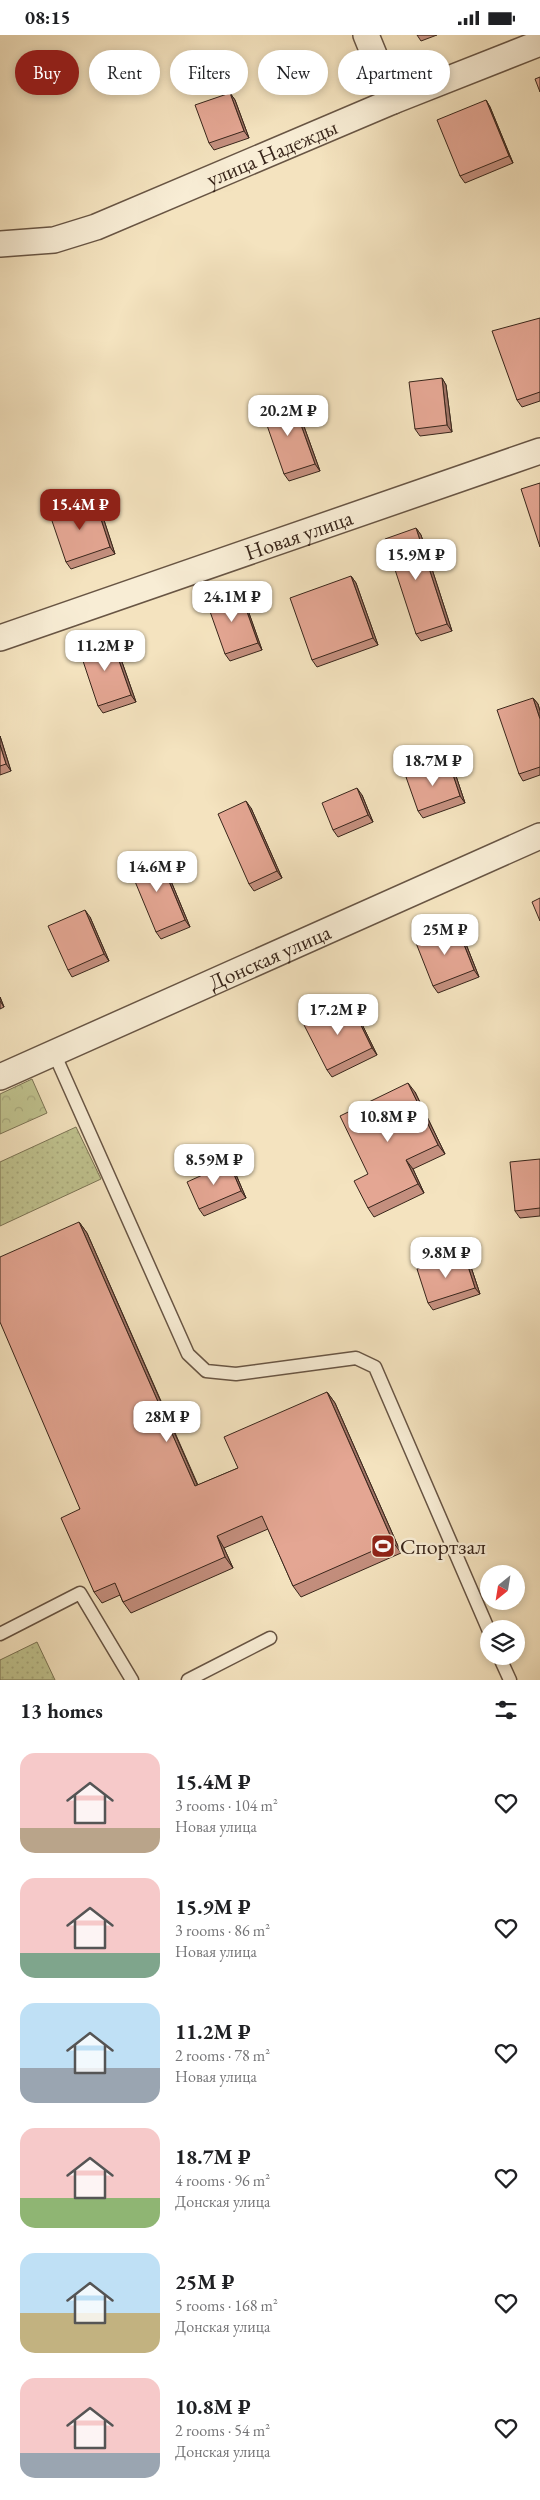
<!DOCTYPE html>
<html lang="en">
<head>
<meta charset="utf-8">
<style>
  body { margin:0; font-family:"EB Garamond",serif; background:#f6f6f6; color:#202124; height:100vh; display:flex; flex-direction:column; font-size:19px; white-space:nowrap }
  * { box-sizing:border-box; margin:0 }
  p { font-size:16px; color:#757577 }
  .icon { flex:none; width:28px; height:28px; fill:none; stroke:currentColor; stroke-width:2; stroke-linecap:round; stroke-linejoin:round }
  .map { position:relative; height:1645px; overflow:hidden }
  .details { display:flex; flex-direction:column; background:#fff; flex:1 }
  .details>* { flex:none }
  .top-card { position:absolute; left:15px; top:15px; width:510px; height:45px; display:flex; gap:10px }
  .needle { width:32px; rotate:210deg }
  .controls { position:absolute; left:480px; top:1530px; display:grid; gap:10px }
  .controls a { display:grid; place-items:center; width:45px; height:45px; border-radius:50%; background:#fff; box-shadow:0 2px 8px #0003; font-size:25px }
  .price { position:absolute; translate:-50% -42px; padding:0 11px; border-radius:10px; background:#fff; color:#222; font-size:16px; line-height:32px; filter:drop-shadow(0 1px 2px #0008) }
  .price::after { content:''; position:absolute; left:50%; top:30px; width:15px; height:11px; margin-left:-8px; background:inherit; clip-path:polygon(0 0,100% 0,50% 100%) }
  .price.on { background:#8f2418; color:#fff }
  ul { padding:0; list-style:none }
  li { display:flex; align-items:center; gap:15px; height:125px; padding:0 20px }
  li span { display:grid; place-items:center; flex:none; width:140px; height:100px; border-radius:15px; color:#555 }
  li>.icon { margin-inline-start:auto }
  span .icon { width:60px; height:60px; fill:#fffc; stroke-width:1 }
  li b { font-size:21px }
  h2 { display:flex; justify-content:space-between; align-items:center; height:60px; padding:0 20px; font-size:21px }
  .chip { padding:0 18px; border-radius:22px; background:#fff; box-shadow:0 2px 8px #0003; font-size:18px; line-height:45px }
  .chip.on { background:#8f2418; color:#fff }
  .status { display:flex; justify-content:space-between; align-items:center; height:35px; padding:0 25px; background:#fff; direction:ltr }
  .status svg { height:14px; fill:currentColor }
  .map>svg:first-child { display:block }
  .grass { fill:url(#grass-dots); stroke:#7c7455 }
  .forest { fill:url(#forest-crowns); stroke:#7c7455 }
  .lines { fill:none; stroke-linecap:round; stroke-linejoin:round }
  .lane-casing { stroke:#685544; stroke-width:15 }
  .street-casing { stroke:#685544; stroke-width:28 }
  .lane { stroke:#f8edd5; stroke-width:12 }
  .street { stroke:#f8edd5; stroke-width:25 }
  .wall { fill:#c48f7e; stroke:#39261b }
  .shaded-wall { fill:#a07467; stroke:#39261b }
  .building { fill:#e4a693; stroke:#39261b }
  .labels { text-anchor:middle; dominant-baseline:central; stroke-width:5; stroke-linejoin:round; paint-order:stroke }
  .street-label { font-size:22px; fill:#39261b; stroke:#f8edd5 }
  .poi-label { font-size:22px; fill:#39261b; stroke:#f8edd5; text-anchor:start }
</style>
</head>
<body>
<div class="status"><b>08:15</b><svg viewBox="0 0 49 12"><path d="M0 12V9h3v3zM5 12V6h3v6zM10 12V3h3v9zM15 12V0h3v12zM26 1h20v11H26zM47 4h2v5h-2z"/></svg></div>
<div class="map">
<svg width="540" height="1645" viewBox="0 0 540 1645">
  <defs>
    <pattern id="grass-dots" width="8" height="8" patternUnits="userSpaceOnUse" patternTransform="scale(1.25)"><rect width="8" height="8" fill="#c0c38f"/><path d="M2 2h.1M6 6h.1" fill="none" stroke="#a6a77b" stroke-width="1.8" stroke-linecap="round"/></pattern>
    <pattern id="forest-crowns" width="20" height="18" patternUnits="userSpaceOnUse" patternTransform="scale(1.25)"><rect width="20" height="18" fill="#c0c38f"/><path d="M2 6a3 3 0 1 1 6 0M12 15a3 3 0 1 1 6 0" fill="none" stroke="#a6a77b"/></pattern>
  </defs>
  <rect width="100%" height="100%" fill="#f4e3bf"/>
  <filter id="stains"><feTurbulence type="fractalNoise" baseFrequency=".004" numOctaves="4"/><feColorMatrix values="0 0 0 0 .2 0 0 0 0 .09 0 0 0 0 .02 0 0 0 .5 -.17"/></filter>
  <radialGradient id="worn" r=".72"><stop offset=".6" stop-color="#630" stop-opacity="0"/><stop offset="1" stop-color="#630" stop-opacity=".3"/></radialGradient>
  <!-- grass -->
  <g class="grass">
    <polygon points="76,1092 101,1144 0,1191 0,1127"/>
    <polygon points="37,1607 55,1645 0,1645 0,1625"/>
  </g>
  <!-- forest -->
  <polygon class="forest" points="32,1044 47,1078 0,1099 0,1059"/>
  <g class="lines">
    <!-- lane casing -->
    <g class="lane-casing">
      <g id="lane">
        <polyline points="54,1018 188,1319 206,1336 236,1339 356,1323 375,1332 489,1596"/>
        <polyline points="0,1599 80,1558 132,1645"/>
        <polyline points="499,1621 510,1645"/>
        <polyline points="188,1645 270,1603"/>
      </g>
    </g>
    <!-- street casing -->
    <g class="street-casing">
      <g id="street">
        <polyline points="366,0 393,66"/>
        <path id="s1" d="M0 209 54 205 96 192 393 66 540 8"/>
        <path id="s2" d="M0 603 540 416"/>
        <path id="s3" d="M0 1042 540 801"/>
      </g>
    </g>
    <!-- lane -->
    <use href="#lane" class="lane"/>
    <!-- street -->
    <use href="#street" class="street"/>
  </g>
  <!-- wall -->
  <g class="wall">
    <polygon points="417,0 437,0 421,6"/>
    <polygon points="230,58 235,65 249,103 214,115 209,108"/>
    <polygon points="486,65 490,72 513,128 465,148 460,141"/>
    <polygon points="540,283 540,366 522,372 517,365"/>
    <polygon points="442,343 446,350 452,397 420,401 415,394"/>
    <polygon points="292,365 297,372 320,436 289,446 284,439"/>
    <polygon points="95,466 100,473 115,519 71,534 66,527"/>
    <polygon points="416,493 421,500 452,596 421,606 416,599"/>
    <polygon points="351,541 356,548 378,610 317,632 312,625"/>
    <polygon points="244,564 262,615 230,626 225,619"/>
    <polygon points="116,610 136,667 103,678 98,671"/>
    <polygon points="533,663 538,669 540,676 540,740 523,746 519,739"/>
    <polygon points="0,701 11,736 0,740"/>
    <polygon points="449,728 454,735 465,768 423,783 418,776"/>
    <polygon points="362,760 373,787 338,802 333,795"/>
    <polygon points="251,773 282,843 254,856 249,849"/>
    <polygon points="163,827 190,892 161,904 156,897"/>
    <polygon points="90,882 109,926 72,942 68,935"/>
    <polygon points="462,899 479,942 438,958 433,951"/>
    <polygon points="0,962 4,972 0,974"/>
    <polygon points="355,975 377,1020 332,1042 327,1035"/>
    <polygon points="415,1057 445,1119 413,1134 424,1158 374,1182 368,1173 368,1139"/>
    <polygon points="540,1124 540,1181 520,1183 515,1176"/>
    <polygon points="234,1135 246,1163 204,1181 199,1174"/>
    <polygon points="79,1187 87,1198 198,1450 238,1433 327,1357 335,1368 401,1518 301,1562 293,1551 268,1494 224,1513 233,1533 131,1578 123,1567 120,1560 102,1568 94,1557 80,1474"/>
    <polygon points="464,1219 469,1226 480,1259 433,1275 428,1268"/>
  </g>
  <!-- shaded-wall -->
  <g class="shaded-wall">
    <polygon points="230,58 235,65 249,103 244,96"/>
    <polygon points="486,65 490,72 513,128 509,121"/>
    <polygon points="442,343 446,350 452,397 447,390"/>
    <polygon points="292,365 297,372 320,436 315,429"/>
    <polygon points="95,466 100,473 115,519 110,512"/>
    <polygon points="416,493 421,500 452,596 447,589"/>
    <polygon points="351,541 356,548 378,610 373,603"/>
    <polygon points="240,557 244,564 262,615 258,608"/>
    <polygon points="111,603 116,610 136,667 131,660"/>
    <polygon points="533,663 538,669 540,676 540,684"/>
    <polygon points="0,701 11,736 6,729 0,710"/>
    <polygon points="449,728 454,735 465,768 460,761"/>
    <polygon points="357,753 362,760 373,787 368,780"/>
    <polygon points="246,766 251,773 282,843 277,836"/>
    <polygon points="158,820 163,827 190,892 185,885"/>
    <polygon points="85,875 90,882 109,926 104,919"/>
    <polygon points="457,892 462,899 479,942 474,935"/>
    <polygon points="0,962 4,972 0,966"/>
    <polygon points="350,968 355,975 377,1020 372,1013"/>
    <polygon points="408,1048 415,1057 445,1119 438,1110"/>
    <polygon points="406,1125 413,1134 424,1158 418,1149"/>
    <polygon points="229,1128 234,1135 246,1163 241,1156"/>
    <polygon points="79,1187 87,1198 203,1463 195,1451"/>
    <polygon points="464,1219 469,1226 480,1259 475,1253"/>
    <polygon points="327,1357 335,1368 401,1518 393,1507"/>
    <polygon points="217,1501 224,1513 233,1533 225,1522"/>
  </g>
  <!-- building -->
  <g class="building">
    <polygon points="540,42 540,57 535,44"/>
    <polygon points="230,58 244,96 209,108 195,70"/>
    <polygon points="486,65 509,121 460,141 437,85"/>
    <polygon points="540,283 540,357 517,365 492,296"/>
    <polygon points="442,343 447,390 415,394 409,347"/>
    <polygon points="292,365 315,429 284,439 262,376"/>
    <polygon points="540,448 540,512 521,454"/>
    <polygon points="95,466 110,512 66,527 50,480"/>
    <polygon points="416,493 447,589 416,599 385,504"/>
    <polygon points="351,541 373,603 312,625 290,563"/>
    <polygon points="240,557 258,608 225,619 207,568"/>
    <polygon points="111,603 131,660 98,671 79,614"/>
    <polygon points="533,663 540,684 540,732 519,739 497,675"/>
    <polygon points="0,710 6,729 0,731"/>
    <polygon points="449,728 460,761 418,776 406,742"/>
    <polygon points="357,753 368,780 333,795 322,768"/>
    <polygon points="246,766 277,836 249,849 218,779"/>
    <polygon points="158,820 185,885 156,897 129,832"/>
    <polygon points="540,863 540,886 532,867"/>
    <polygon points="85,875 104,919 68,935 48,891"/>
    <polygon points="457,892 474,935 433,951 416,908"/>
    <polygon points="350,968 372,1013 327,1035 304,990"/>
    <polygon points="408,1048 438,1110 406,1125 418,1149 368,1173 354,1146 368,1139 340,1081"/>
    <polygon points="540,1124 540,1173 515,1176 510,1127"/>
    <polygon points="229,1128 241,1156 199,1174 187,1147"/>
    <polygon points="79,1187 195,1451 238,1433 224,1402 327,1357 393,1507 293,1551 262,1481 217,1501 225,1522 123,1567 115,1548 94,1557 61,1483 80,1474 0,1287 0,1222"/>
    <polygon points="464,1219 475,1253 428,1268 417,1234"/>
  </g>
  <!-- icons -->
  <defs>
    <g id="stadium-square" transform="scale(1.25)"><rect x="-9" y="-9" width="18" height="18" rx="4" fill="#8f2418" stroke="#f8edd5"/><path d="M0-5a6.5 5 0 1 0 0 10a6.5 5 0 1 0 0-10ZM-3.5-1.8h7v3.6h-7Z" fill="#fff"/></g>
  </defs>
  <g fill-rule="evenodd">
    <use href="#stadium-square" x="383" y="1511"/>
  </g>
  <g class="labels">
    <!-- street labels -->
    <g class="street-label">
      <text stroke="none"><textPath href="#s1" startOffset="289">улица Надежды</textPath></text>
      <text stroke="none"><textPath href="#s2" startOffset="316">Новая улица</textPath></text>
      <text stroke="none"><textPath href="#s3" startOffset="295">Донская улица</textPath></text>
    </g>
    <!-- poi labels -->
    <g class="poi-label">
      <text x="400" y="1511">Спортзал</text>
    </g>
  </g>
  <rect width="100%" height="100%" filter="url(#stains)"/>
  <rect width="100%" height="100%" fill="url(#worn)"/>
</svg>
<div class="controls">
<a><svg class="needle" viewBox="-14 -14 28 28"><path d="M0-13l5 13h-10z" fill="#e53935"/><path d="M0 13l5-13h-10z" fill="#757577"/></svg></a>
<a><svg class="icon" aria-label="layers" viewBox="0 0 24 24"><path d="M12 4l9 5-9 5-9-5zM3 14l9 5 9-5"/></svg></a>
</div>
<b class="price" style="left:288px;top:402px">20.2M ₽</b>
<b class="price on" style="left:80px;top:496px">15.4M ₽</b>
<b class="price" style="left:416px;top:546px">15.9M ₽</b>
<b class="price" style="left:232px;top:588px">24.1M ₽</b>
<b class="price" style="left:105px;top:637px">11.2M ₽</b>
<b class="price" style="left:433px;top:752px">18.7M ₽</b>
<b class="price" style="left:157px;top:858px">14.6M ₽</b>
<b class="price" style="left:445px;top:921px">25M ₽</b>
<b class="price" style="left:338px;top:1001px">17.2M ₽</b>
<b class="price" style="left:388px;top:1108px">10.8M ₽</b>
<b class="price" style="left:214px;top:1151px">8.59M ₽</b>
<b class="price" style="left:446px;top:1244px">9.8M ₽</b>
<b class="price" style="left:167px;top:1408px">28M ₽</b>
<div class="top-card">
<a class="chip on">Buy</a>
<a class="chip">Rent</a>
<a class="chip">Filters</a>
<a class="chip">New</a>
<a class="chip">Apartment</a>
</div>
</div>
<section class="details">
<h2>13 homes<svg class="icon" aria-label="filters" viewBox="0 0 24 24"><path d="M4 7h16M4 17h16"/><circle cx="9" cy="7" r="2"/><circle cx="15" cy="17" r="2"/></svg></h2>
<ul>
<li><span style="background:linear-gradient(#f6c9c9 75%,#b9a48a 0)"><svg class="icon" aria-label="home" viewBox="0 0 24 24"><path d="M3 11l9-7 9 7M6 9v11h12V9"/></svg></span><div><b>15.4M ₽</b><p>3 rooms · 104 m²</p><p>Новая улица</p></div><svg class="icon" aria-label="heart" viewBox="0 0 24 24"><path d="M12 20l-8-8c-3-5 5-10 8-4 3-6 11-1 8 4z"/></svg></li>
<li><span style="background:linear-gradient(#f6c9c9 75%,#7fa58c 0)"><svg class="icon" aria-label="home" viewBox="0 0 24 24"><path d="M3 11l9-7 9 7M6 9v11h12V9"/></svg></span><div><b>15.9M ₽</b><p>3 rooms · 86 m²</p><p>Новая улица</p></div><svg class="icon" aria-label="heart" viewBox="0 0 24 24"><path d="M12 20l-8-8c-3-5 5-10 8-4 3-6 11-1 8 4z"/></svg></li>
<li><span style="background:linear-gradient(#bfe0f5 65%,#9aa5b1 0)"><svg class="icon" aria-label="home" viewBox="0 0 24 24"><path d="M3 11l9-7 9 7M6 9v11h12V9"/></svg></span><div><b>11.2M ₽</b><p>2 rooms · 78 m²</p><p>Новая улица</p></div><svg class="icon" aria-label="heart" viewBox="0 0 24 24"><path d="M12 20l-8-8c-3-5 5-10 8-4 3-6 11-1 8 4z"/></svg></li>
<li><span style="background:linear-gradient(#f6c9c9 70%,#8fb573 0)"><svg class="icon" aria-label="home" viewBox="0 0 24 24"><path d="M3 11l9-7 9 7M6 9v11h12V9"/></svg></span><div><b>18.7M ₽</b><p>4 rooms · 96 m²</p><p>Донская улица</p></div><svg class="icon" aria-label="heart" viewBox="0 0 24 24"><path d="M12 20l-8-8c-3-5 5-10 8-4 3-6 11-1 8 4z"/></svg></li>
<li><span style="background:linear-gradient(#bfe0f5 60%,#c2b280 0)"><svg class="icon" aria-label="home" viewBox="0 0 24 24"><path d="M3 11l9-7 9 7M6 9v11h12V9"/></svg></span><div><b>25M ₽</b><p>5 rooms · 168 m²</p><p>Донская улица</p></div><svg class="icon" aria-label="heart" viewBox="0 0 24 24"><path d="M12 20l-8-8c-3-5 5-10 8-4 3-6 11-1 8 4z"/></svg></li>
<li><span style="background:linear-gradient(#f6c9c9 75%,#9aa5b1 0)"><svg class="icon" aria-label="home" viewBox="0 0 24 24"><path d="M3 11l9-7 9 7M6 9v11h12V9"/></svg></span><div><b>10.8M ₽</b><p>2 rooms · 54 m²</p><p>Донская улица</p></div><svg class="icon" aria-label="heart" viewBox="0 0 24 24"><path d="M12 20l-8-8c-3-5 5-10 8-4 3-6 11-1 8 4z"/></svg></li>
</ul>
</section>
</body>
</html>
